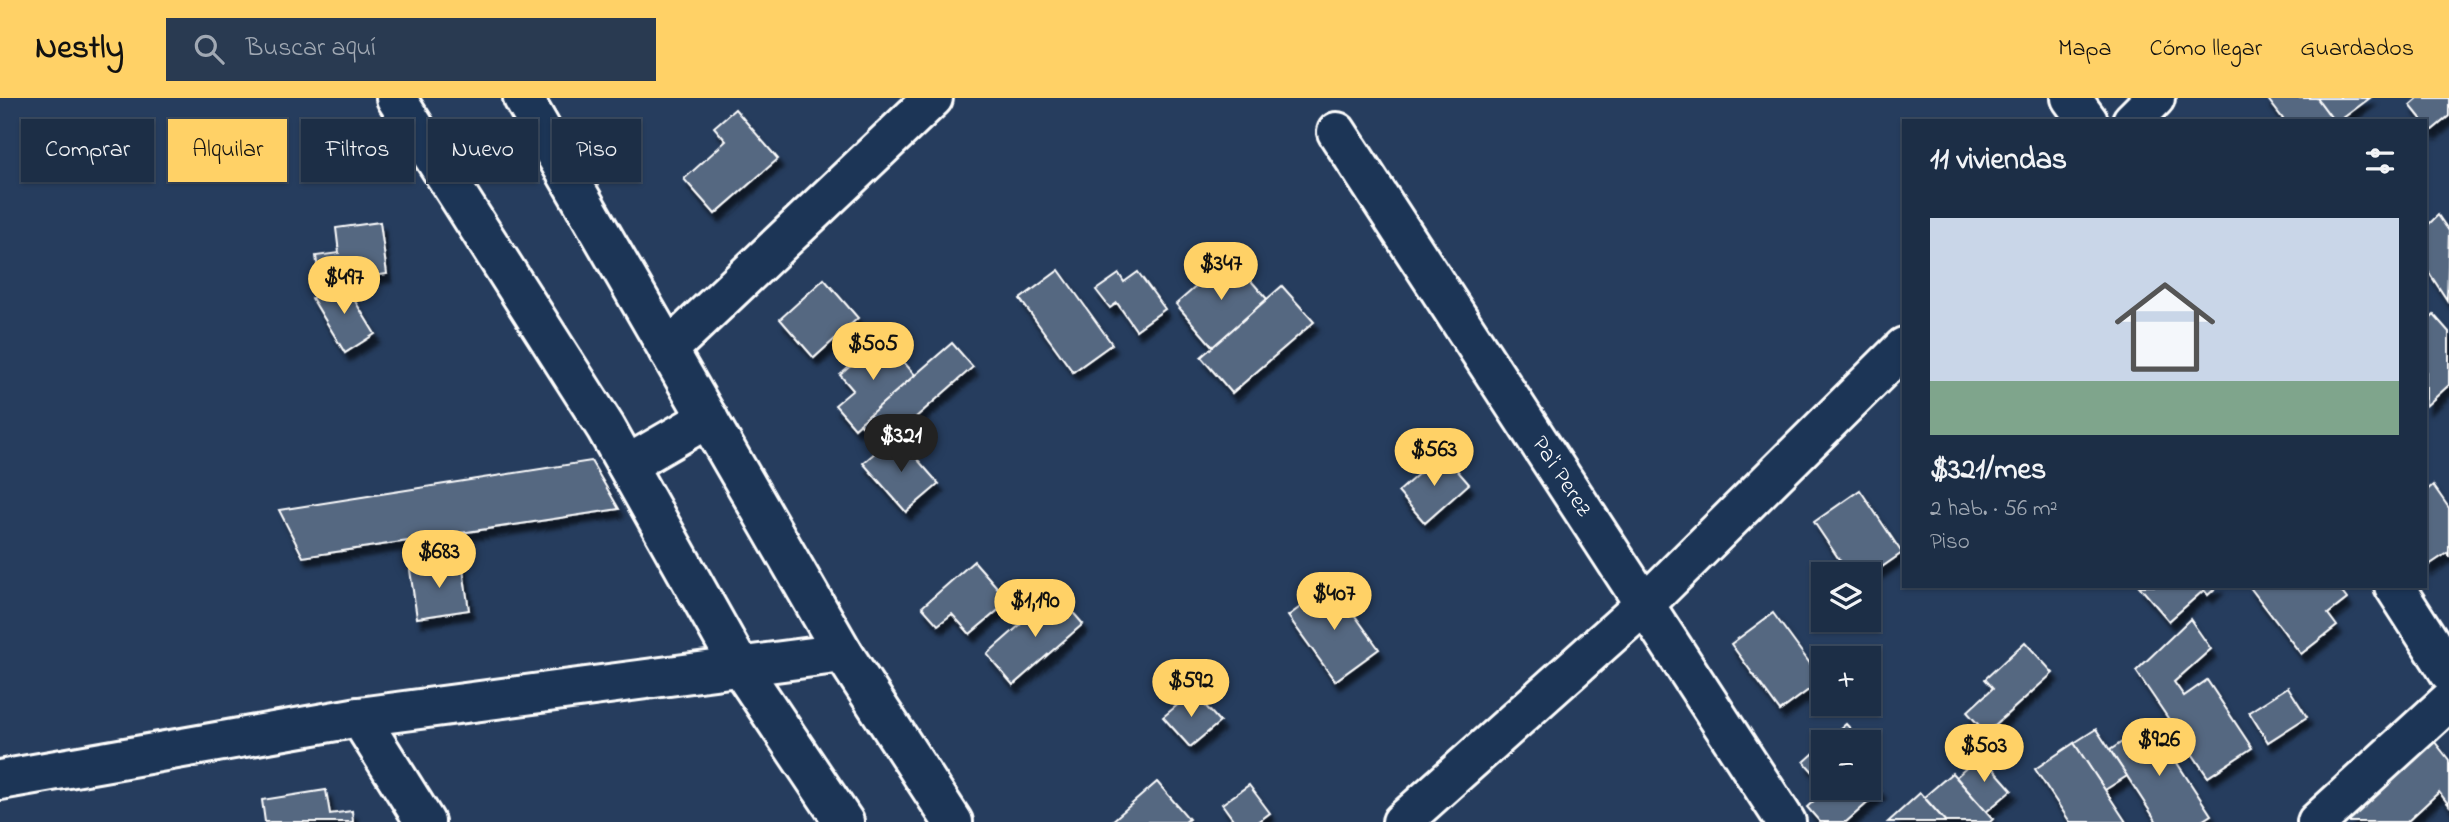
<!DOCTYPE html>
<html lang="es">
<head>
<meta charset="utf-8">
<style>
  body { margin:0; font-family:"Indie Flower",sans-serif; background:#293a51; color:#f1f3f6; height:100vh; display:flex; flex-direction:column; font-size:26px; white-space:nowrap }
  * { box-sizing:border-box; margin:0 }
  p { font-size:23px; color:#a0a8b3 }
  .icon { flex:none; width:38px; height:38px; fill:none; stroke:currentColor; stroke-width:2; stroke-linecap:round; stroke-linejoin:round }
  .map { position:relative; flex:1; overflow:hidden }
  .drawer { position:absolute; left:1902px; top:21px; width:525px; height:469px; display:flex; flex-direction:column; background:#1c2e46; border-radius:0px; box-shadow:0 2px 5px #0004,0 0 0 2px #3a4a5f }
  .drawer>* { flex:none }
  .hud { position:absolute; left:21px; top:21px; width:665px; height:63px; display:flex; gap:14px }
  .tools { position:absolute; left:1811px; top:464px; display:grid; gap:14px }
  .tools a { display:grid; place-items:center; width:70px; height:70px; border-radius:0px; background:#1c2e46; box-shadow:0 2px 5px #0004,0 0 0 2px #3a4a5f; font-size:35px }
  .price { position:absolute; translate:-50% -60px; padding:0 16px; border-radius:24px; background:#ffd166; color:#111; font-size:23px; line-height:46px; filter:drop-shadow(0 2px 4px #0008) }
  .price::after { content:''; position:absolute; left:50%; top:42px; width:21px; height:16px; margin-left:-10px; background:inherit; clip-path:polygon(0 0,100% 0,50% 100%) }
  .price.selected { background:#222; color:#fff }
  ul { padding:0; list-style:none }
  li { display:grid; align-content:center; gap:14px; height:371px; padding:0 28px }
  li+li { border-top:2px solid #3a4a5f }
  li span { display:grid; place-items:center; height:217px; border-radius:0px; color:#555 }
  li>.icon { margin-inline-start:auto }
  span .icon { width:126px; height:126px; fill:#fffc; stroke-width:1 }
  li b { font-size:30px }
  h2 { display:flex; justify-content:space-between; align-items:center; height:84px; padding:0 28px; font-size:30px }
  .pill { padding:0 24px; border-radius:0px; background:#1c2e46; box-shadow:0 2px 5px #0004,0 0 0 2px #3a4a5f; font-size:24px; line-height:63px }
  .pill.selected { background:#ffd166; color:#111 }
  header { display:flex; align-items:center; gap:42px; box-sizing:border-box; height:98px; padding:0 35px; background:#ffd166; color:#111 }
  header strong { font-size:33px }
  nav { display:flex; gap:38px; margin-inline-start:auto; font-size:24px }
  .search { width:490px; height:63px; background:#293a51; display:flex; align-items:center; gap:18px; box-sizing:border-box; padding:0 24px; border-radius:0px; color:#a0a8b3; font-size:26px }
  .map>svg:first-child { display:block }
  .building { fill:#556781; stroke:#fff; stroke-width:2; filter:url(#shadow) }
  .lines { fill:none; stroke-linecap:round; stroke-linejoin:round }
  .street-casing { stroke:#fff; stroke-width:44 }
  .street { stroke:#1d3557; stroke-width:38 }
  .labels { text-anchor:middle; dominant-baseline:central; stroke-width:7; stroke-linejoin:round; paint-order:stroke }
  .street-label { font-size:24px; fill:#fff; stroke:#1d3557 }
</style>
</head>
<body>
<header>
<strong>Nestly</strong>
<div class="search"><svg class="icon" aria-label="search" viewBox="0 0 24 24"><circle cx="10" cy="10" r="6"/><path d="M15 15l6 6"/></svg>Buscar aquí</div>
<nav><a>Mapa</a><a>Cómo llegar</a><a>Guardados</a></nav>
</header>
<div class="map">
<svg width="2449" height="724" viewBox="0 0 2449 724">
  <defs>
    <filter id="shadow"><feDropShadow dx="4.5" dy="8" stdDeviation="2" flood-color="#0009"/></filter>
  </defs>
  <rect width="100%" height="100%" fill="#263d5e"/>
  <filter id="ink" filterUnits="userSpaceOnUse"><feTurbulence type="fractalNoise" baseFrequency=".0143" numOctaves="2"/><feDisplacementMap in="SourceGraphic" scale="14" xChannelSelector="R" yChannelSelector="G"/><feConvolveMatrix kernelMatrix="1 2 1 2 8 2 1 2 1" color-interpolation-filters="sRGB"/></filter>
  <g filter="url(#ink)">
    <!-- building -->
    <g class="building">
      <polygon points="2267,0 2317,0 2334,23 2281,23 2283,21"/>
      <polygon points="2317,0 2370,0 2339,23 2334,23"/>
      <polygon points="2418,0 2449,0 2449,18 2431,33 2410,7"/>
      <polygon points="735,11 778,61 715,116 684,81 726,43 714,29"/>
      <polygon points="2438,117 2449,133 2447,202 2426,170 2426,129"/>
      <polygon points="380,124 387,176 320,185 316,158 339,155 336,130"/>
      <polygon points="1230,159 1267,201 1213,249 1176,206"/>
      <polygon points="1059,172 1112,246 1073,274 1020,201"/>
      <polygon points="1138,174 1165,211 1136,232 1117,205 1110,210 1096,192 1119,176 1124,184"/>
      <polygon points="824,181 858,220 814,260 780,221"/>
      <polygon points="342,182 375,236 345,255 312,200"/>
      <polygon points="1282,188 1314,224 1232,295 1201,259"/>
      <polygon points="2434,217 2449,234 2449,287 2426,308 2426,225"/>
      <polygon points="883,240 915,277 855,330 835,307 853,292 840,277"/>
      <polygon points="952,245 973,269 882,349 860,325"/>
      <polygon points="896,337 939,386 906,414 863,365"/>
      <polygon points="1442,355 1469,386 1425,425 1398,394"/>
      <polygon points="591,363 619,411 303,459 279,412"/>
      <polygon points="2433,387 2449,410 2449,459 2447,455 2426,469 2426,393"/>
      <polygon points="1860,392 1902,455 1869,478 1849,476 1814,424"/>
      <polygon points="974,463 1009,503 970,536 952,516 938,527 922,509"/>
      <polygon points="462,465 469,512 417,520 410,472"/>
      <polygon points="1332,486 1379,551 1335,583 1288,518"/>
      <polygon points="2139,488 2218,488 2208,497 2204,492 2169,523"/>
      <polygon points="2249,488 2337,488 2347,501 2328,516 2337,528 2301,556"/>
      <polygon points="1056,495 1083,526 1013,587 987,556"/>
      <polygon points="1773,515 1822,582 1780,613 1731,546"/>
      <polygon points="2190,521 2211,551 2174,584 2184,598 2207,582 2252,650 2208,679 2136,573"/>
      <polygon points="2025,544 2053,575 1986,635 1967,614 1993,590 1985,581"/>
      <polygon points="2288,589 2307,619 2268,644 2249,614"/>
      <polygon points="1193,594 1220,624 1190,649 1163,619"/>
      <polygon points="2151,625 2211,717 2200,724 2157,724 2110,652"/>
      <polygon points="1846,626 1863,644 1826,644 1832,638"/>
      <polygon points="2096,631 2127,678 2105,692 2074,645"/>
      <polygon points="2431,639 2449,662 2449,707 2439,694 2407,724 2345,724"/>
      <polygon points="2074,645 2105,692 2126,724 2070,724 2035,671"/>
      <polygon points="1824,646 1824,686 1804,664"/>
      <polygon points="1981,657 2012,692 1986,714 1956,679"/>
      <polygon points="1952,675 1993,721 1990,724 1946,724 1924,699"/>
      <polygon points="1869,680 1881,693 1846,724 1820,724 1807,709 1828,690 1869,690"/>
      <polygon points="1157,684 1189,721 1185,724 1111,724"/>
      <polygon points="1249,687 1270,715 1258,724 1235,724 1222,706"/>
      <polygon points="326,692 330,716 352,713 353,724 265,724 262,702"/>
      <polygon points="1920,695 1946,724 1888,724"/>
    </g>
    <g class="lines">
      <!-- street casing -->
      <g class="street-casing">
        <g id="street">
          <polyline points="396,0 606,330 740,569 844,724"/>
          <polyline points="523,0 843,555 953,724"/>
          <polyline points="2071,0 2088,23"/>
          <polyline points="2132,23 2155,0"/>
          <path id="s1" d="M1337 34 1786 724"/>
          <polyline points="668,252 933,0"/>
          <polyline points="627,367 708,320"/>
          <polyline points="2394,488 2449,574"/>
          <polyline points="359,619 425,724"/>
          <polyline points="0,682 359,619 843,555"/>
          <polyline points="1402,724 1643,508 1904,249"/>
          <polyline points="2317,724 2449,603"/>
        </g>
      </g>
      <!-- street -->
      <use href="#street" class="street"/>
    </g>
  </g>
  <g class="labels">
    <!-- street labels -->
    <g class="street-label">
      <text stroke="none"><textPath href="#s1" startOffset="411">Pa'i Perez</textPath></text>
    </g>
  </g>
</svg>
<div class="tools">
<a><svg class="icon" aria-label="layers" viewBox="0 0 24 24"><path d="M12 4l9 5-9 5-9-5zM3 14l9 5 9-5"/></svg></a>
<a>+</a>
<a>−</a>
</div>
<b class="price" style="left:1221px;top:204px">$347</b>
<b class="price" style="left:344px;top:218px">$497</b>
<b class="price" style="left:873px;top:284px">$505</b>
<b class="price selected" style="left:901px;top:376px">$321</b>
<b class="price" style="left:1434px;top:390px">$563</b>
<b class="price" style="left:439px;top:492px">$683</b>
<b class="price" style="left:1334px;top:534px">$407</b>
<b class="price" style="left:1035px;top:541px">$1,190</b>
<b class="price" style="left:1191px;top:621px">$592</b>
<b class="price" style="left:2159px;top:680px">$926</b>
<b class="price" style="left:1984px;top:686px">$503</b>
<div class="hud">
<a class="pill">Comprar</a>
<a class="pill selected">Alquilar</a>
<a class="pill">Filtros</a>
<a class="pill">Nuevo</a>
<a class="pill">Piso</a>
</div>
<section class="drawer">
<h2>11 viviendas<svg class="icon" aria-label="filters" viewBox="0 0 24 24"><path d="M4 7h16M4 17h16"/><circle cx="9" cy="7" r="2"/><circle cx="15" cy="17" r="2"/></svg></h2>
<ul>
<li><span style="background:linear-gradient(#c9d6e8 75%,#7fa58c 0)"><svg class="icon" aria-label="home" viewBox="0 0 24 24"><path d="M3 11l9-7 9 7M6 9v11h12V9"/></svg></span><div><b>$321/mes</b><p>2 hab. · 56 m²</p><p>Piso</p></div></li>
</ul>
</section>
</div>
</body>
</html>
